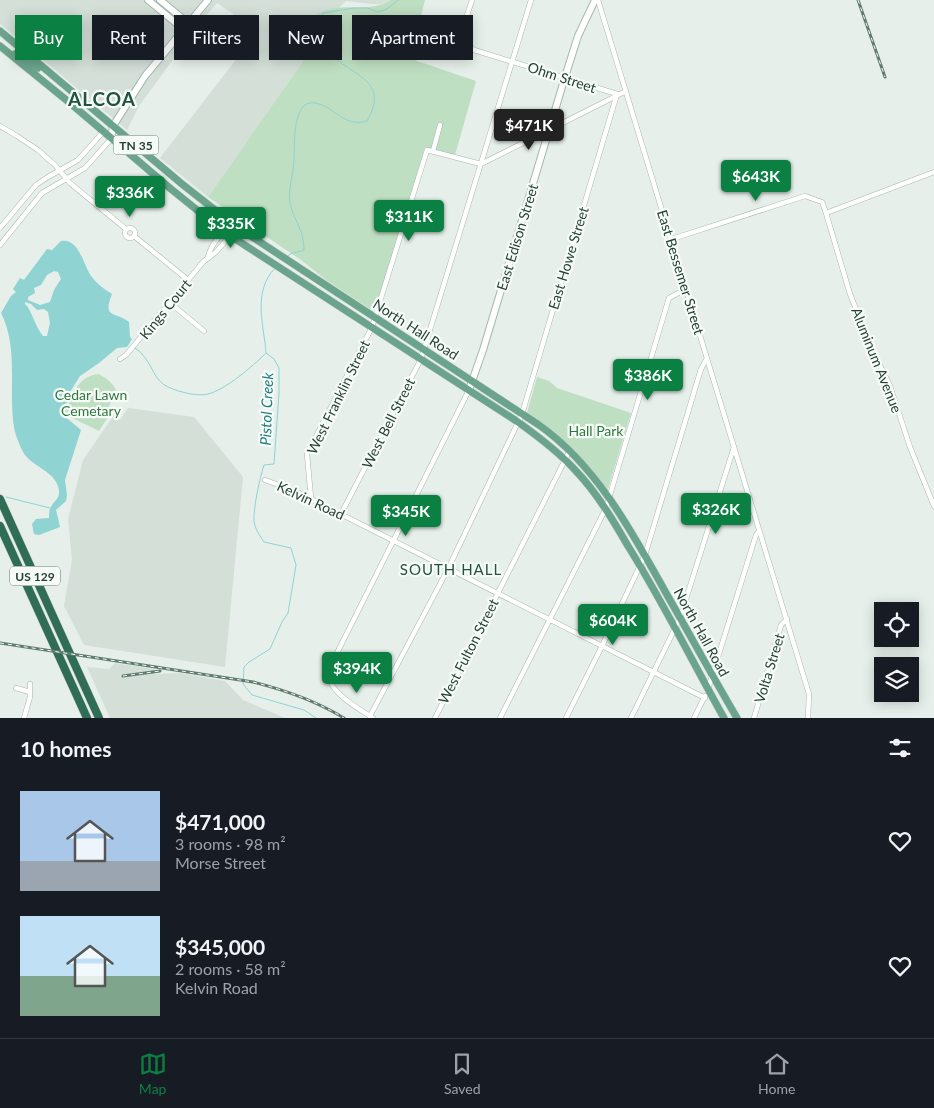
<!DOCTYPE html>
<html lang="en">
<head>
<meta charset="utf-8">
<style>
  body { margin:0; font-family:Lato,sans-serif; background:#20242c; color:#f1f3f6; height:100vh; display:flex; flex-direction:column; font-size:19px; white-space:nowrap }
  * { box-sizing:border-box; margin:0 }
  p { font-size:16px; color:#9ea1a6 }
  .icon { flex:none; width:28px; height:28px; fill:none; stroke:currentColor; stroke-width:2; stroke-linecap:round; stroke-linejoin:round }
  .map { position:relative; height:718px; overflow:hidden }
  .details { display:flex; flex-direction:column; background:#171b24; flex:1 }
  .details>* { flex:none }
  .hud { position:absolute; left:15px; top:15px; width:500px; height:45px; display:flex; gap:10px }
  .fabs { position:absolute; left:874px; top:602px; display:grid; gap:10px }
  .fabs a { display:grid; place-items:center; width:45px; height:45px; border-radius:0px; background:#171b24; box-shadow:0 2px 12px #0003; font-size:25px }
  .price { position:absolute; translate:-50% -42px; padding:0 11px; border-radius:5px; background:#0b8043; color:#fff; font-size:16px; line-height:32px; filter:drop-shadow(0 1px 2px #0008) }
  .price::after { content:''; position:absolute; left:50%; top:30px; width:15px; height:11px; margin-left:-8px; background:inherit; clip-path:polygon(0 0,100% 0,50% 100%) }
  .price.selected { background:#222; color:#fff }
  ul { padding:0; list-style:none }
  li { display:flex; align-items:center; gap:15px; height:125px; padding:0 20px }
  li span { display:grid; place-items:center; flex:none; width:140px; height:100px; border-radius:0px; color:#555 }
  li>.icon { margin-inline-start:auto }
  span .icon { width:60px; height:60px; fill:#fffc; stroke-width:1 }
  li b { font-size:21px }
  h2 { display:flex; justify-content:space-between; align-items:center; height:60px; padding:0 20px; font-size:21px }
  .chip { padding:0 18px; border-radius:0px; background:#171b24; box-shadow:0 2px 12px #0003; font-size:18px; line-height:45px }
  .chip.selected { background:#0b8043; color:#fff }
  .tab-bar { display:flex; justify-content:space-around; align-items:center; height:70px; border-top:1px solid #363941; background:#171b24; font-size:14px; color:#9ea1a6 }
  .tab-bar a { display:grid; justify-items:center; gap:2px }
  .tab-bar .selected { color:#0b8043 }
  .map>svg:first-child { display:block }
  .built { fill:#d4dfd8 }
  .green { fill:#bfdfc2 }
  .water { fill:#8fd3d2; fill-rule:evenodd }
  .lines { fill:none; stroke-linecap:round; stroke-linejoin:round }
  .stream { stroke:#8fd3d2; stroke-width:1 }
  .street-casing { stroke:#a8b7af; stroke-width:5.5 }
  .secondary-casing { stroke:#a4baaf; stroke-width:8 }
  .primary-casing { stroke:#c2cac6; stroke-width:8 }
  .highway-casing { stroke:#c2cac6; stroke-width:9 }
  .street { stroke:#fff; stroke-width:4.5 }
  .secondary { stroke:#fff; stroke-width:6 }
  .primary { stroke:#6ba48c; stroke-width:7 }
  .highway { stroke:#306d56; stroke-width:8 }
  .rail-casing { stroke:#5f7c6f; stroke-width:3 }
  .rail { stroke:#f7fbf8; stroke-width:1; stroke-dasharray:4; stroke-linecap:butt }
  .labels { text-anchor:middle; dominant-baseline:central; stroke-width:4.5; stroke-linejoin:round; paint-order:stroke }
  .shield { fill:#f7fbf8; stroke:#63796f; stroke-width:1 }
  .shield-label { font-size:12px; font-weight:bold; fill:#244134 }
  .street-label { font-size:14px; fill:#244134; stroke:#f7fbf8 }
  .park-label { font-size:14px; fill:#2e783e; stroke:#f7fbf8 }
  .water-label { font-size:15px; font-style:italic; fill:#1e7e7e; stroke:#f7fbf8 }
  .neighbourhood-label { font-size:15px; letter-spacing:1px; fill:#20543e; stroke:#f7fbf8 }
  .district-label { font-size:19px; font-weight:bold; letter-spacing:1px; fill:#20543e; stroke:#f7fbf8 }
</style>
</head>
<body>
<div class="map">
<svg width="934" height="718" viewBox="0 0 934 718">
  <rect width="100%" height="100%" fill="#e6efe9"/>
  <!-- built -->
  <g class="built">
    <polygon points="0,0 390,0 380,4 372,4 346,1 306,40 308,54 208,197 160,158 258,31 217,3 199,24 139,106 127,130 0,24"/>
    <polygon points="128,408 194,417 243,477 225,667 84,645 64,606 72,560 68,519 83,460 114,415 120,420"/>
    <polygon points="115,663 154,669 155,674 180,673 225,681 243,700 285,718 110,718 87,667 109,669"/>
  </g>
  <!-- green -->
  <g class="green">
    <path d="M390 0H425L412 52 414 58 417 61 476 81 455 155 425 147 378 304 376 307 370 309 326 280 301 260 208 197 308 54C306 39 306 25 317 14 343 0 367 15 390 0Z"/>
    <path d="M98 374C105 377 114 383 116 391L108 409 110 414 99 431 64 414C72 397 76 377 98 374Z"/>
    <polygon points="537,377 549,381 557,388 631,413 608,489 568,444 527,413"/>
  </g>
  <!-- water -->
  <path class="water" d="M61 241C79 238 83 264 91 276 97 284 104 289 112 294 102 319 115 311 129 322L130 337 132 339 127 347 117 348 99 363 80 376 70 392 63 415 81 430 65 480 67 495 66 501 56 510 60 527 39 535 34 534 32 524 36 519 49 518C49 514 49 510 51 507 54 501 60 498 59 491 57 472 35 468 25 455 21 449 15 435 14 427 8 390 19 348 1 313L11 296 16 292 13 289 20 278 24 280 47 249 52 250ZM54 271 58 272 61 279 54 290 50 302 40 305 28 300V297L35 293 34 288 41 285 47 275ZM25 302 31 304 37 310 44 309 48 312 50 323 47 336H43C35 327 32 310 25 304Z"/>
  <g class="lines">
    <!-- stream -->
    <g class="stream">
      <path d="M287 257 290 254 304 250C304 245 303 240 302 235 299 224 292 215 290 203 288 189 293 175 294 161 295 147 291 99 315 103 334 106 344 128 367 121 388 84 360 78 336 59 332 56 328 52 324 48 320 44 313 40 313 33 313 25 319 18 323 13L354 8H367L378 12 387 9 398 0"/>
      <path d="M275 268C252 292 264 325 266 353L274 359 279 368V393L274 464 264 465C260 477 253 509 254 521 255 529 260 536 264 542L291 548 296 565 288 613 282 622 270 649 249 662 244 667 243 684 252 695 304 710 316 718"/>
      <path d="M135 348C150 357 152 376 163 384 173 391 197 397 208 394 225 390 253 366 265 354"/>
      <polyline points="6,497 50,508"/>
    </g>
    <!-- street casing -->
    <g class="street-casing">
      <g id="street">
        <polyline points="598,0 809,694 808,718"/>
        <polyline points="0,126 17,136 38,150 55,165 70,183 126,229"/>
        <polyline points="433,151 440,125"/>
        <polyline points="826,213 934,172"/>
        <circle cx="130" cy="233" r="5"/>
        <polyline points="0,228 36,185 48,177 78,160 103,132"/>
        <polyline points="134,236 188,280"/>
        <polyline points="672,239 805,196 822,202 826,213 850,294 872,349 890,386 910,447 934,506"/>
        <polyline points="0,245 42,193 85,168 111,139"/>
        <path d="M208 257C212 242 222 232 234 225"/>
        <polyline points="170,303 204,331"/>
        <polyline points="120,359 126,355 203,262 216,252 230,236 234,225"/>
        <polyline points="265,480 295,491 705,698"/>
        <polyline points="311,498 307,454 372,327 427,150 481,164 626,91"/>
        <polyline points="341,514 421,359 531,0"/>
        <polyline points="16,688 30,692"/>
        <polyline points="708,689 756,535 759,531"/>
        <path d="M370 716 448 569 522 414 617 94 474 50C455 36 467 18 472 0"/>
        <polyline points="24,718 30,697 30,684"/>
        <path d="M373 718C361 710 332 694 330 679 328 671 332 664 335 657L469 390"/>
        <polyline points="435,718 570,450"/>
        <polyline points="500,718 606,508 669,298 686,289"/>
        <polyline points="566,718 602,646 645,555 701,369 706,360"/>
        <polyline points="631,718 680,618 734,447"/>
        <polyline points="694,718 705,696"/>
        <polyline points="754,718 781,625 787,619"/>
      </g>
    </g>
    <!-- secondary casing -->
    <g class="secondary-casing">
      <g id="secondary">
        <polyline points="148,0 177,24 187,26"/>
        <polyline points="160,0 182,18 187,26"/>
        <polyline points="111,139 113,126 145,76 208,0"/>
        <polyline points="469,390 483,350 565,77 578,36 595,0"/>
      </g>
    </g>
    <!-- primary casing -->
    <g class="primary-casing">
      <g id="primary">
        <path d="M0 31 182 184 234 225 539 425C597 466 632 532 666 593 690 635 713 677 737 718"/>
        <path d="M0 46 70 103 171 189 223 231 518 422C539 437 559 452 576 471 597 493 613 520 628 546 663 602 692 661 724 718"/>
        <polyline points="15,54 38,68"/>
      </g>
    </g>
    <!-- highway casing -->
    <g class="highway-casing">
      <g id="highway">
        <polyline points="0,499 99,718"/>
        <polyline points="0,526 87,718"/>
      </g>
    </g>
    <!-- street -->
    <use href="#street" class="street"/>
    <!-- secondary -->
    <use href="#secondary" class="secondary"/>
    <!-- primary -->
    <use href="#primary" class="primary"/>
    <!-- highway -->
    <use href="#highway" class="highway"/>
    <!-- rail casing -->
    <g class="rail-casing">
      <g id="rail">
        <polyline points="858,0 885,77"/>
        <path d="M0 643 253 682C285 690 316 701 344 718"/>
        <polyline points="123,676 160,671"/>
      </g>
    </g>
    <!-- rail -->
    <use href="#rail" class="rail"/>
  </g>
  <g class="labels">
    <!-- shield labels -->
    <g class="shield">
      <rect x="113.5" y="135.5" width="45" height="19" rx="4"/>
      <rect x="10" y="566.5" width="50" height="19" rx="4"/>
    </g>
    <g class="shield-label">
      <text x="136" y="145">TN 35</text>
      <text x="35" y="576">US 129</text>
    </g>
    <!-- street labels -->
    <g class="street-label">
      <text transform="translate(562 77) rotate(18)">Ohm Street</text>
      <text transform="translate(517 237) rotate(-73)">East Edison Street</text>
      <text transform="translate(568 258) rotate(-73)">East Howe Street</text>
      <text transform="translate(681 272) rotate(73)">East Bessemer Street</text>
      <text transform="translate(165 309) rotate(-51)">Kings Court</text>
      <text transform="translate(416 329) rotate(33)">North Hall Road</text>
      <text transform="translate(877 360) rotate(68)">Aluminum Avenue</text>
      <text transform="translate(338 397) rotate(-64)">West Franklin Street</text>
      <text transform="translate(388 423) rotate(-63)">West Bell Street</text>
      <text transform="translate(311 500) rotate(25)">Kelvin Road</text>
      <text transform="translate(702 632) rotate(61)">North Hall Road</text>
      <text transform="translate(468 651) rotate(-63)">West Fulton Street</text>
      <text transform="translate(769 668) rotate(-73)">Volta Street</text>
    </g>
    <!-- park labels -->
    <g class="park-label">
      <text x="91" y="394">Cedar Lawn<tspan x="91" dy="16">Cemetary</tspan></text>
      <text x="596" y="430">Hall Park</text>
    </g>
    <!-- water labels -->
    <g class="water-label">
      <text transform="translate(266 409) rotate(-88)">Pistol Creek</text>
    </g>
    <!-- neighbourhood labels -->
    <g class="neighbourhood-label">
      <text x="451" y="569">SOUTH HALL</text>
    </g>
    <!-- district labels -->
    <g class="district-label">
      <text x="102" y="98">ALCOA</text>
    </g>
  </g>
</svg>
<div class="fabs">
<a><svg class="icon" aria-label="locate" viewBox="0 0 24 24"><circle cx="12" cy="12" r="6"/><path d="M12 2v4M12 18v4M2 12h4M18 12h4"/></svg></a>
<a><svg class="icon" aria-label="layers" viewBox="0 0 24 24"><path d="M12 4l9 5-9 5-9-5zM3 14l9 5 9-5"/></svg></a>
</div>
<b class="price selected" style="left:529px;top:151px">$471K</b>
<b class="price" style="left:756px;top:202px">$643K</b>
<b class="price" style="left:130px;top:218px">$336K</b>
<b class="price" style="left:409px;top:242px">$311K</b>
<b class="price" style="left:231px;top:249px">$335K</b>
<b class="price" style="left:648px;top:401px">$386K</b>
<b class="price" style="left:716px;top:535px">$326K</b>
<b class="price" style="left:406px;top:537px">$345K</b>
<b class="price" style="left:613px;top:646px">$604K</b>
<b class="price" style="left:357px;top:694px">$394K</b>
<div class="hud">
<a class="chip selected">Buy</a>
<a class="chip">Rent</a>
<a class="chip">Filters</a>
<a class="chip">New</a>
<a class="chip">Apartment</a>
</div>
</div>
<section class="details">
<h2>10 homes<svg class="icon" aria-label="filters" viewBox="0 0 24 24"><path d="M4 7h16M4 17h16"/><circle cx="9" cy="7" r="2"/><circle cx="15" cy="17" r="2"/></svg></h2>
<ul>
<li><span style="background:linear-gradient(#a9c7e8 70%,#9aa5b1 0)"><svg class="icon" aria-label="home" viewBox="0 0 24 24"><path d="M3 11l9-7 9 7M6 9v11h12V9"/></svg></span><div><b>$471,000</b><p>3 rooms · 98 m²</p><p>Morse Street</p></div><svg class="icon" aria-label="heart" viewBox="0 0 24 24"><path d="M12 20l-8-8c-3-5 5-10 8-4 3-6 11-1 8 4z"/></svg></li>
<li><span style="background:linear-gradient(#bfe0f5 60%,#7fa58c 0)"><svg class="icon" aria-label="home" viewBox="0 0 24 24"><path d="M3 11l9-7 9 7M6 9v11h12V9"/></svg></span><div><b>$345,000</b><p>2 rooms · 58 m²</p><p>Kelvin Road</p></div><svg class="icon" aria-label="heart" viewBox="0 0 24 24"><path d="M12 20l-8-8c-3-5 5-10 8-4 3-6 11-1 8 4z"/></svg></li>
</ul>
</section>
<nav class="tab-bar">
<a class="selected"><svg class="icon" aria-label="map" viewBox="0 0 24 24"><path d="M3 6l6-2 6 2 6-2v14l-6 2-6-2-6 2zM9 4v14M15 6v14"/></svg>Map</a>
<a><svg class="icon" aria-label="saved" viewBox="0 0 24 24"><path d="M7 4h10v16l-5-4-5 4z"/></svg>Saved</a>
<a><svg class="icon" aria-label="home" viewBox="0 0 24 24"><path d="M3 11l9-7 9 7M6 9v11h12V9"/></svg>Home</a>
</nav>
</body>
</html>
